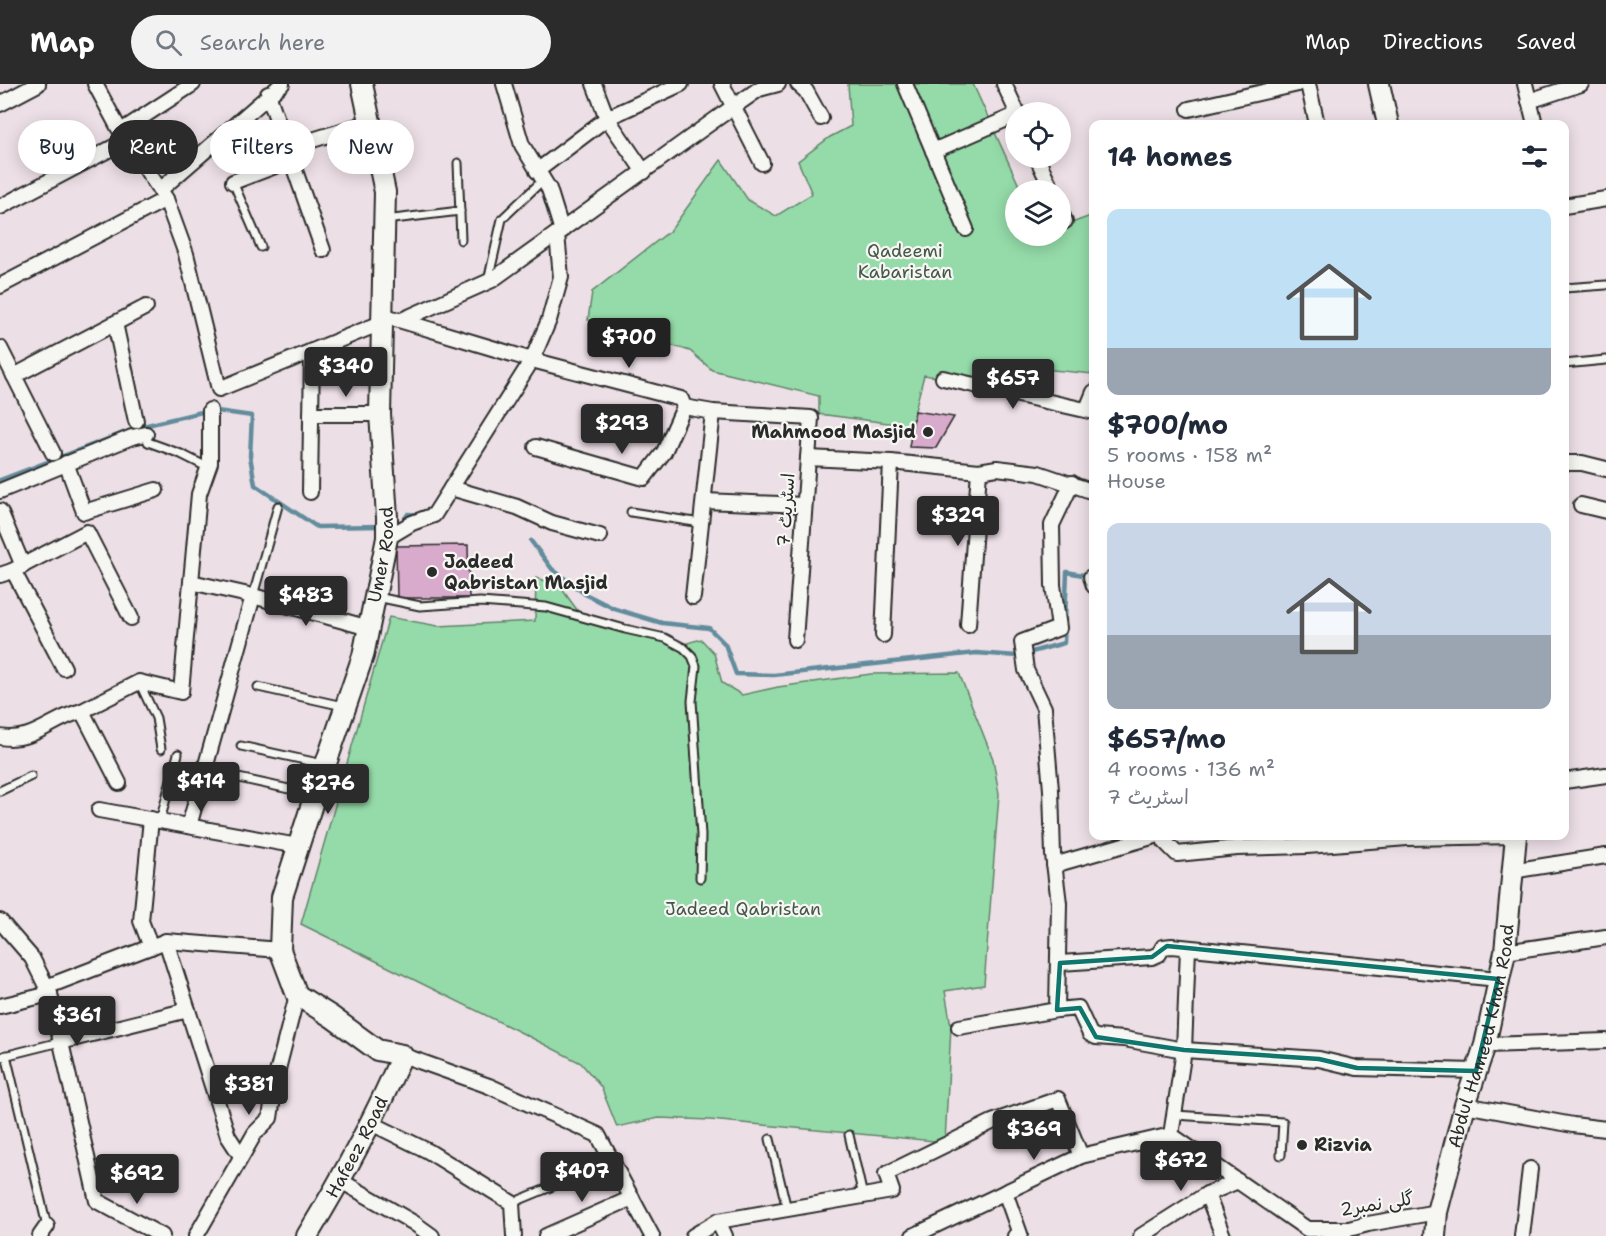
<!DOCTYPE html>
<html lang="en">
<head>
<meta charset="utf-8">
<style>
  body { margin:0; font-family:"Shantell Sans","Playpen Sans Arabic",sans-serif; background:#f2f2f3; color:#1f2937; height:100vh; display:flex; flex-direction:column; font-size:22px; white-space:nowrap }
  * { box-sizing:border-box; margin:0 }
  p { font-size:20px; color:#747a83 }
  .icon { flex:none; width:33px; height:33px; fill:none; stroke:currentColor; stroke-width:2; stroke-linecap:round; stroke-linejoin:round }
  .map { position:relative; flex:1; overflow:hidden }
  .panel { position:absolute; left:1089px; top:36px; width:480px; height:720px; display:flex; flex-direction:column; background:#fff; border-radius:12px; box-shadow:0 3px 15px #0003 }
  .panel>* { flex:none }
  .banner { position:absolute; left:18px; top:36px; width:570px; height:54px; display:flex; gap:12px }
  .tools { position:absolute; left:1005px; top:18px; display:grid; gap:12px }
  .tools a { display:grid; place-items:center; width:66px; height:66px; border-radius:50%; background:#fff; box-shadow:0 3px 15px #0003; font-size:30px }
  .price { position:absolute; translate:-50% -51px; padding:0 14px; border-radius:6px; background:#2b2b2b; color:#fff; font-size:20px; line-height:39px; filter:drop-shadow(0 2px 3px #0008) }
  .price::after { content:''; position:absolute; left:50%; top:36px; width:18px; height:14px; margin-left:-9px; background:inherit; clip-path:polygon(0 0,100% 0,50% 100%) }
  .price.current { background:#222; color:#fff }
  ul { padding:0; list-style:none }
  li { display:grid; align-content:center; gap:12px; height:318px; padding:0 18px }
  li span { display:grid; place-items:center; height:186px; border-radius:12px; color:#555 }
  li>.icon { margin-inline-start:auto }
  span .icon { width:108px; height:108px; fill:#fffc; stroke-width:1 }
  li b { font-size:26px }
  h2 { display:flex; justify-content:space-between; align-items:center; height:72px; padding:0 18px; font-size:26px }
  .pill { padding:0 21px; border-radius:27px; background:#fff; box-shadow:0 3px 15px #0003; font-size:21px; line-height:54px }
  .pill.current { background:#2b2b2b; color:#fff }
  header { display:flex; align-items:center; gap:36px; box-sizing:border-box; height:84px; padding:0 30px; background:#2b2b2b; color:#fff }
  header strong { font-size:28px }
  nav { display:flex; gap:33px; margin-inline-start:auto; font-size:21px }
  .search { width:420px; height:54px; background:#f2f2f3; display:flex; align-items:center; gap:15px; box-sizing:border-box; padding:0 21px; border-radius:33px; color:#747a83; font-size:22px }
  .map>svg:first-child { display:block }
  .green { fill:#95dba9; stroke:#60836a; stroke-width:1.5 }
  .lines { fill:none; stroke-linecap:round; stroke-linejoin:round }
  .stream { stroke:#628c9c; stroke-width:4.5 }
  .building { fill:#d8aacb; stroke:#2b2b2b; stroke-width:1.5 }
  .lane-casing { stroke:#2b2b2b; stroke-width:11 }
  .street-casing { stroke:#2b2b2b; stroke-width:18 }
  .secondary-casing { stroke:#2b2b2b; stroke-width:24 }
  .lane { stroke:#f6f6f2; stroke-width:7 }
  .street { stroke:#f6f6f2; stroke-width:14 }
  .secondary { stroke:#f6f6f2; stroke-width:20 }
  .marked { fill:none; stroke:#0f766e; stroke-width:4.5; stroke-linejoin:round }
  .poi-dot { fill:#2b2b2b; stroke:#f6f6f2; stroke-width:2 }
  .labels { text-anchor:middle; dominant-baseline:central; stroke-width:4.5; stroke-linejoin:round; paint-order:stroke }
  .park-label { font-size:18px; fill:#46574a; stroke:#f6f6f2 }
  .poi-label { font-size:18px; font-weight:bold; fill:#2b2b2b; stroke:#f6f6f2; text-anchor:start }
  .street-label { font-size:18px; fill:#2b2b2b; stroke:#f6f6f2 }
</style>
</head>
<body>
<header>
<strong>Map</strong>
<div class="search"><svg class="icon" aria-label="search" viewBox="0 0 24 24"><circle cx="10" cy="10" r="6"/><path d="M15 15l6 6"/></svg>Search here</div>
<nav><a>Map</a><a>Directions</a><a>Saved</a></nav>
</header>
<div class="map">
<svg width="1606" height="1152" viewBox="0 0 1606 1152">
  <rect width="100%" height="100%" fill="#eddfe6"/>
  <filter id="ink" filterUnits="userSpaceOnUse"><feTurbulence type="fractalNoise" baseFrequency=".0167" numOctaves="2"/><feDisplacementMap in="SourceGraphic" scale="12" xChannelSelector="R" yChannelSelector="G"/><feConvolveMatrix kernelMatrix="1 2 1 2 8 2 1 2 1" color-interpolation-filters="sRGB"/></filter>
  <g filter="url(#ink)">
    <!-- green -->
    <g class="green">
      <polygon points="848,0 973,0 1021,106 1016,106 1016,152 1060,152 1061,143 1093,131 1093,290 992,280 982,300 924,291 911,342 819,330 819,312 712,286 690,267 588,236 592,208 671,146 721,76 748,116 776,132 812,110 798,77 830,53 851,42"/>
      <polygon points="536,494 559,501 580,530 677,562 701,555 714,569 722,599 742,611 778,603 871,590 959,589 993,675 999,710 984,901 945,907 951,942 945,1058 710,1036 659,1034 617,1043 601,1003 581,979 528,952 301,840 389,533 438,542 535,537"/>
    </g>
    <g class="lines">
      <!-- stream -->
      <g class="stream">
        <polyline points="0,396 139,343 210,326 252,332 250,372 255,401 317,443 382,442"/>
        <polyline points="401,440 408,430 421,431"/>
        <polyline points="531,457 552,485 585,510 615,525 662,539 709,544 725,560 736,590 774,591 976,569 1017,572 1064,559 1067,488 1088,492"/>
      </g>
    </g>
    <!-- building -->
    <g class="building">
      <polygon points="915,327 954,333 936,364 909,363"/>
      <polygon points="468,461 469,514 397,514 396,462"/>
    </g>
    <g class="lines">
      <!-- lane casing -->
      <g class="lane-casing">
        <g id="lane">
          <polyline points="458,79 461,156"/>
          <polyline points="233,98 261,163"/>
          <polyline points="385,136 460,127"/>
          <polyline points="488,197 502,135 543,96"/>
          <polyline points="1564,204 1606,201"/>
          <polyline points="1564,280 1606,276"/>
          <polyline points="146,350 148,358 181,370 209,384"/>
          <polyline points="631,428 701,439"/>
          <polyline points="253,512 278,422"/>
          <polyline points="377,513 420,522 480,518 546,523 625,545 665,554 684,564 692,572 696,582 692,617 701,751 700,794"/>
          <polyline points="139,598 156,634 161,665"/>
          <polyline points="258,603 343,622"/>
          <polyline points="241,662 323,680"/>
          <polyline points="234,693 312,710"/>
          <polyline points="0,707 31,692"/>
          <polyline points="160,737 178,670"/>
          <polyline points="6,971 47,1142"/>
          <polyline points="0,973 60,958"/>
          <polyline points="1175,1031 1283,1038 1281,1071"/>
          <polyline points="849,1051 863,1112"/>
          <polyline points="770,1055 787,1125"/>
          <polyline points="512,1119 592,1086"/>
        </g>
      </g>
      <!-- street casing -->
      <g class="street-casing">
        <g id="street">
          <polyline points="95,0 118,43 166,115 186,170 219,305 381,239"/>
          <polyline points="504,0 522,61 549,105 562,147"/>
          <polyline points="594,0 607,34 644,88"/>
          <polyline points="722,0 762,79"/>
          <polyline points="798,0 806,7 821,34"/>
          <polyline points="905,0 966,145"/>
          <polyline points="1004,0 1017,28"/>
          <polyline points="1308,0 1317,40"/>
          <polyline points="1525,0 1535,40"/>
          <polyline points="268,10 323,166"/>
          <polyline points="1529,17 1581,0"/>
          <polyline points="0,20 38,0"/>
          <polyline points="1189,25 1298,0"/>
          <polyline points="121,47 193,0"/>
          <polyline points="287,64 370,38"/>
          <polyline points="933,67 1016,31"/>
          <polyline points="1037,74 1052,106"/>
          <polyline points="537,87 607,34 681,0"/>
          <polyline points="233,98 291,76"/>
          <polyline points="160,106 282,0"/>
          <polyline points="1564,122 1606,115"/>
          <polyline points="0,123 127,56"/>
          <polyline points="1060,126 1065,137"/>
          <polyline points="0,202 166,115"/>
          <polyline points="382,231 532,276 681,315 684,323 713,328 811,334 808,374"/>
          <polyline points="402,236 492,196 716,35 759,5 778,0"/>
          <polyline points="115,239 136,337"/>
          <polyline points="0,264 53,369"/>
          <polyline points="14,292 146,223"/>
          <polyline points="943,294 1094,328"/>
          <polyline points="1087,325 1094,308"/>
          <polyline points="210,326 210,379 199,410 191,498 253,512 369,544"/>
          <polyline points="311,330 380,330"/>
          <polyline points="536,363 644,394 664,368 684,323"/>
          <polyline points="66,379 84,428 156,406"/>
          <polyline points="1564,379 1582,379 1606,385"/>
          <polyline points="451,404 517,423 552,439 600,452"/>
          <polyline points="0,407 132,353 146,350"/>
          <polyline points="310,408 312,267"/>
          <polyline points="704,417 804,421"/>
          <polyline points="1581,421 1606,427"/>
          <polyline points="0,427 23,482"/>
          <polyline points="387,454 412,439 434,431 532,276 549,236 561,193 557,150"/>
          <polyline points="12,487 87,448 131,534"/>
          <polyline points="0,491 12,487 15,490 64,584"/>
          <polyline points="1091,493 1094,502"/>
          <polyline points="693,513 713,328"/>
          <polyline points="968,541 979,387"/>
          <polyline points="883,551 891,378"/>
          <polyline points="795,556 808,374 891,378 979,387 997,384 1038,389 1094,408"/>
          <polyline points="82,627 139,598 181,608 191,498"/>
          <path d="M0 653C34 659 52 634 82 627L119 699"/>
          <polyline points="1564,697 1606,691"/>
          <polyline points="99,726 298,762"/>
          <polyline points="189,742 253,512"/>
          <polyline points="1164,752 1165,758 1177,770 1237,764 1307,762 1407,754 1516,752"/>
          <polyline points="1054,781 1155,752"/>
          <polyline points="1512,787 1606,772"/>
          <polyline points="0,837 32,874 50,910 97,1117 162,1152"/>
          <polyline points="166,857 228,1052 241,1072"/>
          <polyline points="151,863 141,837 151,735"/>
          <polyline points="1505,868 1606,853"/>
          <polyline points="1060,879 1152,873 1159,870 1163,863 1172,862 1498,895"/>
          <polyline points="46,903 166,857 280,866"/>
          <polyline points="0,922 50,910"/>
          <polyline points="1057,926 1059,819 1053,771 1051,706 1044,624 1026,586 1022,558 1059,544 1053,501 1052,441 1072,399"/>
          <polyline points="959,943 1057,926 1078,924 1090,950 1096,953 1124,955 1184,966 1319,975 1357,984 1476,987"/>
          <polyline points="60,958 188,926"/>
          <polyline points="1485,961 1606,957"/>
          <polyline points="402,971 489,1002 598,1051 652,1152"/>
          <polyline points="1465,1021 1573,1041 1606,1045"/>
          <polyline points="371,1039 428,1067 512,1119 514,1152"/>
          <polyline points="1171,1051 1307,1145 1349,1145 1368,1140 1437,1128"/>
          <polyline points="1171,1051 1184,966 1188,864"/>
          <polyline points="341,1097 414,1139 432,1152"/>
          <polyline points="1005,1108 1020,1150 1015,1152"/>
          <polyline points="1207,1110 1223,1152"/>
          <polyline points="718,1137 725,1152"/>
          <polyline points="40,1152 47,1142"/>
          <polyline points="196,1152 255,1049 270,1034 276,993 297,911"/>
          <polyline points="546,1152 632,1114"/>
          <polyline points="693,1152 718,1137 892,1107 886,1090 992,1038 1058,1015 1081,1072"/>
          <polyline points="913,1152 1081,1072 1171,1051"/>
          <polyline points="1141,1152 1207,1110 1238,1097"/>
          <polyline points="1522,1152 1530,1085"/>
        </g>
      </g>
      <!-- secondary casing -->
      <g class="secondary-casing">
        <g id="secondary">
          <polyline points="1379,0 1388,40"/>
          <path id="s1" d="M307 1152C343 1093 375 1034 402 971L377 966 332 933 297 911 280 866 282 813 313 717 363 572 387 454V433L380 330 385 108 362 0"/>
          <path id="s2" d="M1435 1152 1437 1128 1465 1021 1485 961 1505 868 1516 752"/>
        </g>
      </g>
      <!-- lane -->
      <use href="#lane" class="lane"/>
      <!-- street -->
      <use href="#street" class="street"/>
      <!-- secondary -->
      <use href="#secondary" class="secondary"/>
    </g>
  </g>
  <!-- marked area -->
  <path class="marked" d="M1167 862 1498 895 1476 987 1357 984 1319 975 1184 966 1096 953 1080 924 1057 926 1060 879 1152 873Z"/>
  <!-- markers -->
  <g class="poi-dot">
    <circle cx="928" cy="348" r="6"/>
    <circle cx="432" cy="488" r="6"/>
    <circle cx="1302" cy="1061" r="6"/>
  </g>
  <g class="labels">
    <!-- park labels -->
    <g class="park-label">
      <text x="905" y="167">Qadeemi<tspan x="905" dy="21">Kabaristan</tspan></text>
      <text x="743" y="825">Jadeed Qabristan</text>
    </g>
    <!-- poi labels -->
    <g class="poi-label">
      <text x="916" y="348" text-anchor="end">Mahmood Masjid</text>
      <text x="444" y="478">Jadeed<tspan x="444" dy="21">Qabristan Masjid</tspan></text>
      <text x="1314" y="1061">Rizvia</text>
    </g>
    <!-- street labels -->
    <g class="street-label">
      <text transform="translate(786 426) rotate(-86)">اسٹریٹ 7</text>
      <text stroke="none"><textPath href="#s1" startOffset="786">Umer Road</textPath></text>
      <text stroke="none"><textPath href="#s2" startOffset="206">Abdul Hameed Khan Road</textPath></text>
      <text stroke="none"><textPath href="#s1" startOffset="102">Hafeez Road</textPath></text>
      <text transform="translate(1377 1120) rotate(-9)">گلی نمبر2</text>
    </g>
  </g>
</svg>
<div class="tools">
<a><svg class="icon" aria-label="locate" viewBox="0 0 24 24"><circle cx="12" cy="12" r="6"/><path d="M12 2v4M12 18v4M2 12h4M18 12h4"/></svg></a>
<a><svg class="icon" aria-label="layers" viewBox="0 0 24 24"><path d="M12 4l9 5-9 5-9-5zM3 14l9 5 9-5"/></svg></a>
</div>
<b class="price current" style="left:629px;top:285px">$700</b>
<b class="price" style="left:346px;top:314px">$340</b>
<b class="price" style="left:1013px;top:326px">$657</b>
<b class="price" style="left:622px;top:371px">$293</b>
<b class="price" style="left:958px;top:463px">$329</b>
<b class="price" style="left:306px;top:543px">$483</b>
<b class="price" style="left:201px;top:729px">$414</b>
<b class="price" style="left:328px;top:731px">$276</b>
<b class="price" style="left:77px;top:963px">$361</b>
<b class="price" style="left:249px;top:1032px">$381</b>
<b class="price" style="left:1034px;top:1077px">$369</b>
<b class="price" style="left:1181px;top:1108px">$672</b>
<b class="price" style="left:582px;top:1119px">$407</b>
<b class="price" style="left:137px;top:1121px">$692</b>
<div class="banner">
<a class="pill">Buy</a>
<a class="pill current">Rent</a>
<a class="pill">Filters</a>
<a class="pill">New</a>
</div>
<section class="panel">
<h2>14 homes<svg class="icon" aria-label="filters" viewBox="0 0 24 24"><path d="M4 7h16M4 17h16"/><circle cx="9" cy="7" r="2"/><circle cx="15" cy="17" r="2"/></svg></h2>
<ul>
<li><span style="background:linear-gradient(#bfe0f5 75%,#9aa5b1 0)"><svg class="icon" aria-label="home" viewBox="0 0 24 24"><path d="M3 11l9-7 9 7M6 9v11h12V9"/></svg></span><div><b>$700/mo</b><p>5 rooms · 158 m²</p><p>House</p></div></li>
<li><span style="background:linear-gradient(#c9d6e8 60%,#9aa5b1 0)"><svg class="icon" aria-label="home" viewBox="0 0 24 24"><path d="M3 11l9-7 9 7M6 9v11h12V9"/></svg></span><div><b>$657/mo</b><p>4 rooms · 136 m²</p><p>اسٹریٹ 7</p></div></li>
</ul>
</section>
</div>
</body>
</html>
